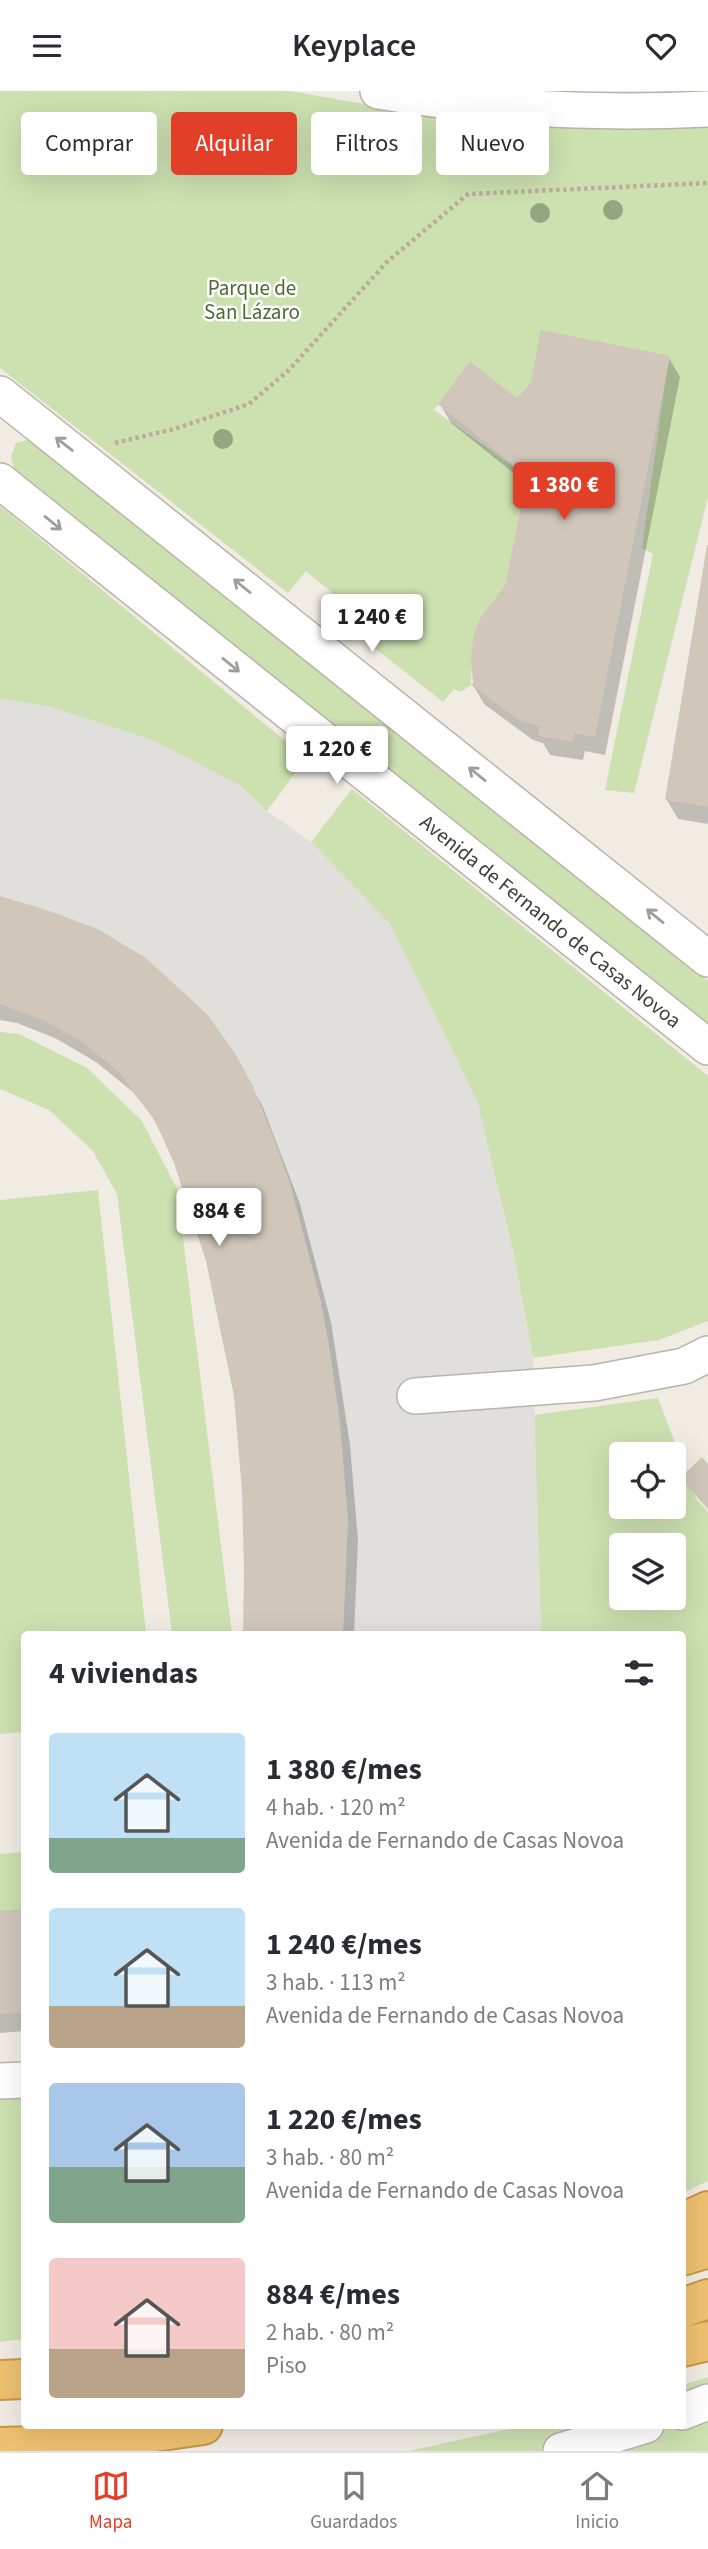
<!DOCTYPE html>
<html lang="es">
<head>
<meta charset="utf-8">
<style>
  body { margin:0; font-family:"Source Sans 3",sans-serif; background:#f2f2f3; color:#2b2b33; height:100vh; display:flex; flex-direction:column; font-size:26px; white-space:nowrap }
  * { box-sizing:border-box; margin:0 }
  p { font-size:23px; color:#7c7c81 }
  .icon { flex:none; width:38px; height:38px; fill:none; stroke:currentColor; stroke-width:2; stroke-linecap:round; stroke-linejoin:round }
  .map { position:relative; flex:1; overflow:hidden }
  .details { position:absolute; left:21px; top:1540px; width:665px; height:798px; display:flex; flex-direction:column; background:#fff; border-radius:7px; box-shadow:0 7px 28px #0002 }
  .details>* { flex:none }
  .guide { position:absolute; left:21px; top:21px; width:667px; height:63px; display:flex; gap:14px }
  .controls { position:absolute; left:609px; top:1351px; display:grid; gap:14px }
  .controls a { display:grid; place-items:center; width:77px; height:77px; border-radius:7px; background:#fff; box-shadow:0 7px 28px #0002; font-size:35px }
  .price { position:absolute; translate:-50% -60px; padding:0 16px; border-radius:7px; background:#fff; color:#222; font-size:23px; line-height:46px; filter:drop-shadow(0 2px 4px #0008) }
  .price::after { content:''; position:absolute; left:50%; top:42px; width:21px; height:16px; margin-left:-10px; background:inherit; clip-path:polygon(0 0,100% 0,50% 100%) }
  .price.current { background:#e23f28; color:#fff }
  ul { padding:0; list-style:none }
  li { display:flex; align-items:center; gap:21px; height:175px; padding:0 28px }
  li span { display:grid; place-items:center; flex:none; width:196px; height:140px; border-radius:7px; color:#555 }
  li>.icon { margin-inline-start:auto }
  span .icon { width:84px; height:84px; fill:#fffc; stroke-width:1 }
  li b { font-size:30px }
  h2 { display:flex; justify-content:space-between; align-items:center; height:84px; padding:0 28px; font-size:30px }
  .chip { padding:0 24px; border-radius:7px; background:#fff; box-shadow:0 7px 28px #0002; font-size:24px; line-height:63px }
  .chip.current { background:#e23f28; color:#fff }
  header { display:flex; justify-content:space-between; align-items:center; height:91px; padding:0 28px; background:#fff; font-size:32px; font-weight:600 }
  .tab-bar { display:flex; justify-content:space-around; align-items:center; height:98px; border-top:2px solid #e1e1e2; background:#fff; font-size:19px; color:#7c7c81 }
  .tab-bar a { display:grid; justify-items:center; gap:4px }
  .tab-bar .current { color:#e23f28 }
  .map>svg:first-child { display:block }
  .green { fill:#cce0b0; fill-rule:evenodd }
  .parking { fill:#e1dfdc }
  .shadow { fill:#0003 }
  .building { fill:#d0c7ba }
  .lines { fill:none; stroke-linecap:round; stroke-linejoin:round }
  .minor-casing { stroke:#bab3a8; stroke-width:38 }
  .highway-casing { stroke:#cb9542; stroke-width:42 }
  .path { stroke:#baae9a; stroke-width:4.5; stroke-dasharray:3.5 3.5; stroke-linecap:butt }
  .minor { stroke:#fff; stroke-width:35 }
  .highway { stroke:#eec171; stroke-width:38 }
  .tree { fill:#94a680 }
  .oneway { stroke:#a09e9a }
  .labels { text-anchor:middle; dominant-baseline:central; stroke-width:5; stroke-linejoin:round; paint-order:stroke }
  .park-label { font-size:21px; fill:#486c2f; stroke:#fff }
  .street-label { font-size:21px; fill:#413c34; stroke:#fff }
</style>
</head>
<body>
<header><svg class="icon" aria-label="menu" viewBox="0 0 24 24"><path d="M4 6h16M4 12h16M4 18h16"/></svg>Keyplace<svg class="icon" aria-label="heart" viewBox="0 0 24 24"><path d="M12 20l-8-8c-3-5 5-10 8-4 3-6 11-1 8 4z"/></svg></header>
<div class="map">
<svg width="708" height="2360" viewBox="0 0 708 2360">
  <rect width="100%" height="100%" fill="#f0ece4"/>
  <!-- green -->
  <g class="green">
    <polygon points="0,0 290,0 393,18 708,31 708,406 634,702 605,699 653,463 642,457 669,265 531,291 517,307 470,270 434,319 527,385 505,494 480,527 473,546 471,594 461,601 454,598 443,611 367,551 373,536 306,480 288,502 0,277"/>
    <polygon points="31,348 708,890 708,935 14,377 11,366 16,352"/>
    <polygon points="0,415 306,667 267,720 238,693 51,616 0,608"/>
    <polygon points="352,698 708,985 708,1230 659,1249 533,1267 514,1165 477,1010 390,833 311,751"/>
    <polygon points="0,941 19,943 87,977 142,1030 177,1098 232,1543 172,1543 117,1103 93,1060 49,1019 0,998"/>
    <polygon points="98,1099 146,1543 24,1544 24,1641 0,1643 0,1109"/>
    <path d="M658 1307 696 1408 708 1421V2090L683 2102 682 1544 541 1543 534 1324ZM621 1363H674V1416H621ZM621 1454H674V1507H621Z"/>
    <polygon points="24,1761 24,1822 0,1825 0,1763"/>
    <polygon points="0,1999 24,1999 24,2248 0,2251"/>
    <polygon points="708,2286 708,2360 409,2360 522,2335 682,2334 683,2294"/>
  </g>
  <!-- parking -->
  <polygon class="parking" points="0,608 51,616 152,649 238,693 267,720 311,751 390,833 477,1010 514,1165 533,1267 541,1543 343,1543 348,1429 340,1333 330,1261 309,1164 290,1092 273,1042 253,995 235,962 207,923 146,867 98,838 50,820 0,805"/>
  <!-- shadow -->
  <g class="shadow">
    <polygon points="669,267 680,286 605,664 585,660 583,669 550,664 543,652 533,649 484,613 473,594 506,494 527,393 451,332 440,313 518,309"/>
    <polygon points="708,456 708,733 678,728 667,709"/>
    <polygon points="0,806 245,983 263,1016 300,1113 331,1231 350,1354 358,1449 354,1544 244,1544 246,1478 244,1400 235,1304 207,1170 176,1071 152,1025 133,1001 96,971 55,947 17,932 0,929"/>
    <polygon points="24,1820 24,1940 0,1942 0,1821"/>
  </g>
  <!-- building -->
  <g class="building">
    <polygon points="541,239 670,265 595,646 574,642 573,651 538,645 540,635 520,630 471,594 473,592 471,568 473,546 480,527 505,494 527,385 438,313 470,270 517,307 531,291"/>
    <polygon points="707,454 708,454 708,716 665,709"/>
    <polygon points="0,805 50,820 98,838 146,867 207,923 235,962 253,995 290,1092 321,1211 330,1261 340,1333 348,1429 343,1544 243,1544 244,1478 242,1400 234,1305 206,1170 174,1072 155,1030 120,982 84,952 43,929 0,913"/>
    <polygon points="702,1366 708,1373 708,1418 680,1387"/>
    <polygon points="24,1818 24,1922 0,1923 0,1820"/>
  </g>
  <g class="lines">
    <!-- minor casing -->
    <g class="minor-casing">
      <g id="minor">
        <path d="M378 0C486 18 599 23 708 18"/>
        <polyline points="0,303 708,868"/>
        <path id="s1" d="M0 390 708 956"/>
        <polyline points="415,1305 594,1292 684,1275 708,1263"/>
        <polyline points="0,1990 24,1989"/>
        <polyline points="682,2321 708,2311"/>
        <polyline points="561,2360 646,2334"/>
      </g>
    </g>
    <!-- highway casing -->
    <g class="highway-casing">
      <g id="highway">
        <polyline points="682,2132 708,2120"/>
        <polyline points="682,2165 708,2157"/>
        <polyline points="682,2217 708,2208"/>
        <polyline points="682,2256 708,2250"/>
        <polyline points="0,2289 24,2288"/>
        <polyline points="0,2356 64,2354 203,2334"/>
      </g>
    </g>
    <!-- path -->
    <polyline class="path" points="115,352 174,338 249,313 289,279 387,171 468,103 708,92"/>
    <!-- minor -->
    <use href="#minor" class="minor"/>
    <!-- highway -->
    <use href="#highway" class="highway"/>
  </g>
  <!-- trees -->
  <g class="tree">
    <circle cx="613" cy="119" r="10"/>
    <circle cx="540" cy="122" r="10"/>
    <circle cx="223" cy="348" r="10"/>
  </g>
  <!-- one-way arrows -->
  <defs><path id="oneway-shaft" d="M-6 0H5M1.5-3L5.5 0L1.5 3" fill="none" stroke-width="1.6" stroke-linecap="round" stroke-linejoin="round" transform="scale(1.75)"/></defs>
  <g class="oneway">
    <use href="#oneway-shaft" transform="translate(64 353) rotate(-142)"/>
    <use href="#oneway-shaft" transform="translate(53 432) rotate(39)"/>
    <use href="#oneway-shaft" transform="translate(242 495) rotate(-141)"/>
    <use href="#oneway-shaft" transform="translate(231 574) rotate(39)"/>
    <use href="#oneway-shaft" transform="translate(477 683) rotate(-141)"/>
    <use href="#oneway-shaft" transform="translate(655 825) rotate(-141)"/>
  </g>
  <g class="labels">
    <!-- park labels -->
    <g class="park-label">
      <text x="252" y="197">Parque de<tspan x="252" dy="24">San Lázaro</tspan></text>
    </g>
    <!-- street labels -->
    <g class="street-label">
      <text stroke="none"><textPath href="#s1" startOffset="705">Avenida de Fernando de Casas Novoa</textPath></text>
    </g>
  </g>
</svg>
<div class="controls">
<a><svg class="icon" aria-label="locate" viewBox="0 0 24 24"><circle cx="12" cy="12" r="6"/><path d="M12 2v4M12 18v4M2 12h4M18 12h4"/></svg></a>
<a><svg class="icon" aria-label="layers" viewBox="0 0 24 24"><path d="M12 4l9 5-9 5-9-5zM3 14l9 5 9-5"/></svg></a>
</div>
<b class="price current" style="left:564px;top:431px">1 380 €</b>
<b class="price" style="left:372px;top:563px">1 240 €</b>
<b class="price" style="left:337px;top:695px">1 220 €</b>
<b class="price" style="left:219px;top:1157px">884 €</b>
<div class="guide">
<a class="chip">Comprar</a>
<a class="chip current">Alquilar</a>
<a class="chip">Filtros</a>
<a class="chip">Nuevo</a>
</div>
<section class="details">
<h2>4 viviendas<svg class="icon" aria-label="filters" viewBox="0 0 24 24"><path d="M4 7h16M4 17h16"/><circle cx="9" cy="7" r="2"/><circle cx="15" cy="17" r="2"/></svg></h2>
<ul>
<li><span style="background:linear-gradient(#bfe0f5 75%,#7fa58c 0)"><svg class="icon" aria-label="home" viewBox="0 0 24 24"><path d="M3 11l9-7 9 7M6 9v11h12V9"/></svg></span><div><b>1 380 €/mes</b><p>4 hab. · 120 m²</p><p>Avenida de Fernando de Casas Novoa</p></div></li>
<li><span style="background:linear-gradient(#bfe0f5 70%,#b9a48a 0)"><svg class="icon" aria-label="home" viewBox="0 0 24 24"><path d="M3 11l9-7 9 7M6 9v11h12V9"/></svg></span><div><b>1 240 €/mes</b><p>3 hab. · 113 m²</p><p>Avenida de Fernando de Casas Novoa</p></div></li>
<li><span style="background:linear-gradient(#a9c7e8 60%,#7fa58c 0)"><svg class="icon" aria-label="home" viewBox="0 0 24 24"><path d="M3 11l9-7 9 7M6 9v11h12V9"/></svg></span><div><b>1 220 €/mes</b><p>3 hab. · 80 m²</p><p>Avenida de Fernando de Casas Novoa</p></div></li>
<li><span style="background:linear-gradient(#f6c9c9 65%,#b9a48a 0)"><svg class="icon" aria-label="home" viewBox="0 0 24 24"><path d="M3 11l9-7 9 7M6 9v11h12V9"/></svg></span><div><b>884 €/mes</b><p>2 hab. · 80 m²</p><p>Piso</p></div></li>
</ul>
</section>
</div>
<nav class="tab-bar">
<a class="current"><svg class="icon" aria-label="map" viewBox="0 0 24 24"><path d="M3 6l6-2 6 2 6-2v14l-6 2-6-2-6 2zM9 4v14M15 6v14"/></svg>Mapa</a>
<a><svg class="icon" aria-label="saved" viewBox="0 0 24 24"><path d="M7 4h10v16l-5-4-5 4z"/></svg>Guardados</a>
<a><svg class="icon" aria-label="home" viewBox="0 0 24 24"><path d="M3 11l9-7 9 7M6 9v11h12V9"/></svg>Inicio</a>
</nav>
</body>
</html>
